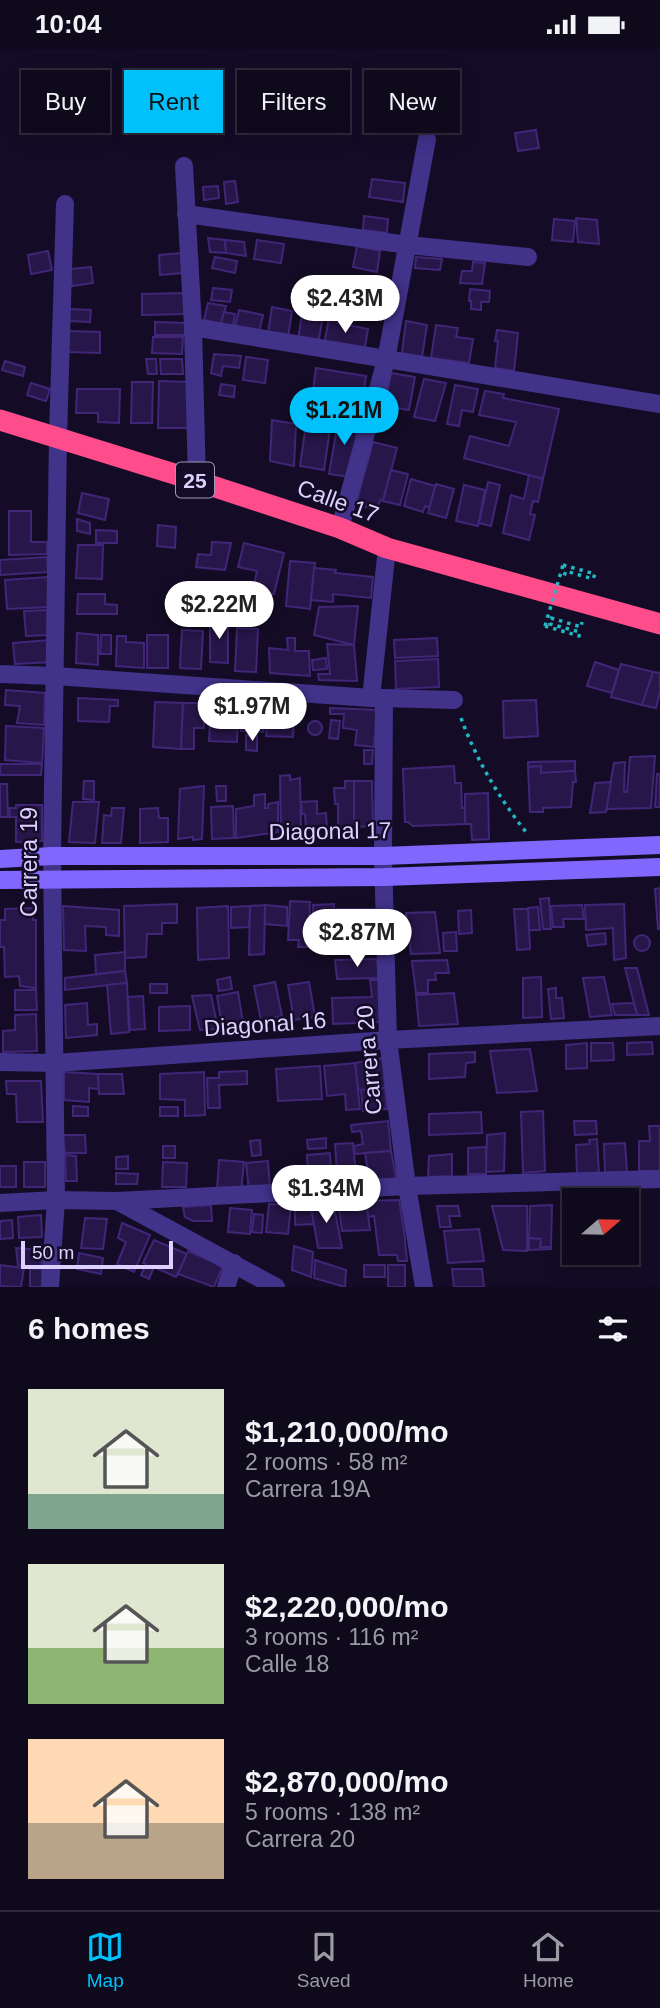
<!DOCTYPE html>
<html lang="en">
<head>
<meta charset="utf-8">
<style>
  body { margin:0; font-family:Arial,sans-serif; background:#1d1729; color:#f1f3f6; height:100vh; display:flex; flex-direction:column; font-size:26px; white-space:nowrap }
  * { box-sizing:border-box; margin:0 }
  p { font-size:23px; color:#9b9aa3 }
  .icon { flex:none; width:38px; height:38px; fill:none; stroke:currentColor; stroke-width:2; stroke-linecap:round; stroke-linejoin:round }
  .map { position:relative; height:1238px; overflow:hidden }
  .panel { display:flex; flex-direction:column; background:#0f091c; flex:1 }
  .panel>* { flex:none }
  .top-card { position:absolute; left:21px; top:21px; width:620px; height:63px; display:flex; gap:14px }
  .needle { width:46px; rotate:70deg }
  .buttons { position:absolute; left:562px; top:1139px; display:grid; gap:14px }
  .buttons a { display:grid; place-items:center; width:77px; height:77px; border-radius:0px; background:#0f091c; box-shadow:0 4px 18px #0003,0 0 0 2px #2f2a3b; font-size:35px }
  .scale { position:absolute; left:21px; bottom:18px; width:152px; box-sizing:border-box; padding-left:7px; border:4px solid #ddd1ff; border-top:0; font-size:19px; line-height:24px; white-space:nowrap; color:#ddd1ff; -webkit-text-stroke:5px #140c26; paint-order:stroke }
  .price { position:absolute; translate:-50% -60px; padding:0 16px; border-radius:24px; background:#fff; color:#222; font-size:23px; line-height:46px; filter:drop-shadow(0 2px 4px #0008) }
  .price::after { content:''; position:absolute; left:50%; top:42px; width:21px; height:16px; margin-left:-10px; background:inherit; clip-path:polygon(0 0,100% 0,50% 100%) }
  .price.active { background:#00c1fc; color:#111 }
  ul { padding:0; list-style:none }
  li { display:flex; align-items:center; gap:21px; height:175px; padding:0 28px }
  li span { display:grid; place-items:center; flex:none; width:196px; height:140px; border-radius:0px; color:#555 }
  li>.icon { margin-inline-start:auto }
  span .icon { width:84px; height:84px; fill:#fffc; stroke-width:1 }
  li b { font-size:30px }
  h2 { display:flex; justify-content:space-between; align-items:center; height:84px; padding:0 28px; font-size:30px }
  .pill { padding:0 24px; border-radius:0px; background:#0f091c; box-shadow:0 4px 18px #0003,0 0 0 2px #2f2a3b; font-size:24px; line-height:63px }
  .pill.active { background:#00c1fc; color:#111 }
  .status { display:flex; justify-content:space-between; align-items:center; height:49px; padding:0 35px; background:#0f091c; direction:ltr }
  .status svg { height:19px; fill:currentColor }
  .dock { display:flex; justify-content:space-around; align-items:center; height:98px; border-top:2px solid #2f2a3b; background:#0f091c; font-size:19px; color:#9b9aa3 }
  .dock a { display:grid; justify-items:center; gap:4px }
  .dock .active { color:#00c1fc }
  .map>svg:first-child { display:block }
  .building { fill:#271649; stroke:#412678; stroke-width:2 }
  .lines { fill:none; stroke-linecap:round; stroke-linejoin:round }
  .path { stroke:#21b7c3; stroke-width:3.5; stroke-dasharray:3.5 5; stroke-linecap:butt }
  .street { stroke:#41328a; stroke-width:18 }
  .secondary { stroke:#8068ff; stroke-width:18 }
  .highway { stroke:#ff4c8a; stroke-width:21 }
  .path-bridge { stroke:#21b7c3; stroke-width:3.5; stroke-dasharray:3.5 5; stroke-linecap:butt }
  .labels { text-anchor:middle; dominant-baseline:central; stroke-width:5; stroke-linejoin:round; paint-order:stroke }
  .shield { fill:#140c26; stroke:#a196be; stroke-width:2 }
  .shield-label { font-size:21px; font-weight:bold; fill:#ddd1ff }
  .street-label { font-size:23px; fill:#ddd1ff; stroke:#140c26 }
</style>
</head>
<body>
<div class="status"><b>10:04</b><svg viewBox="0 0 49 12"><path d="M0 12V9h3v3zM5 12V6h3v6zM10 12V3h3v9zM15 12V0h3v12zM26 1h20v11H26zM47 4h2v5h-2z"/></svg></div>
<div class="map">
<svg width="660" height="1238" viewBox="0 0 660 1238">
  <rect width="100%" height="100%" fill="#140c26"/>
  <!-- building -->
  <g class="building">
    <polygon points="536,81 539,99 518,102 515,84"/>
    <polygon points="372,130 405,134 403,153 369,148"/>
    <polygon points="235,132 238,153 226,155 224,133"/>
    <polygon points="218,137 219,149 204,151 203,138"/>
    <polygon points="364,167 388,170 387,184 363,181"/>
    <polygon points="576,169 597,171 599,195 578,193"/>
    <polygon points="554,170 575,172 573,193 552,191"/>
    <polygon points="208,189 225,191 226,204 210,203"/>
    <polygon points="225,191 244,193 246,207 226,204"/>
    <polygon points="257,191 284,195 281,214 254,210"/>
    <polygon points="357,197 380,202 377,223 353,218"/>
    <polygon points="48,202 52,221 31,225 28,206"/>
    <polygon points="181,204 183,224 160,226 159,206"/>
    <polygon points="215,208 237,212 235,224 212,219"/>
    <polygon points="416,208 442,210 440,221 415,219"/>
    <polygon points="473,213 485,214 482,235 460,234 462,222 472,222"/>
    <polygon points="91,218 93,234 72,237 70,220"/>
    <polygon points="347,230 371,233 367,254 343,250"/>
    <polygon points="213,239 232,241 230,253 211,251"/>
    <polygon points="470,240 490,242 489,253 481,253 481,261 471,260 471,252 469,252"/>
    <polygon points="185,244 185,265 142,266 142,245"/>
    <polygon points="304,252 325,256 318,295 298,291"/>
    <polygon points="208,254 226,257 221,275 204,271"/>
    <polygon points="272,258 292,262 288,289 268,284"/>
    <polygon points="70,260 91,261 90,273 69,272"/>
    <polygon points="239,261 263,266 259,283 235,278"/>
    <polygon points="224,263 235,265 233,277 221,275"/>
    <polygon points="330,263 339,265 338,274 368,280 364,304 324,296"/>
    <polygon points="406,272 427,276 422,308 402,304"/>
    <polygon points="155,273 185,274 185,286 155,286"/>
    <polygon points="436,276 458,279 456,288 473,290 469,314 431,309"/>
    <polygon points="497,281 518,284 514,322 495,319 498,292 495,292"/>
    <polygon points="69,282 100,283 100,304 68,303"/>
    <polygon points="153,288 183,288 182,305 152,304"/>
    <polygon points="214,305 241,307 239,319 223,317 221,327 211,324"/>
    <polygon points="246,308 268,311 265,334 243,331"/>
    <polygon points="146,310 156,310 157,325 148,325"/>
    <polygon points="160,310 182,310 183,325 161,325"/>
    <polygon points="5,312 25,318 23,327 2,321"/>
    <polygon points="316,319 366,327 363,349 313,341"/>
    <polygon points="391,324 415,328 409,361 385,357"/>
    <polygon points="424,330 446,334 435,372 414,368"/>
    <polygon points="159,332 190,333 189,379 158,379"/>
    <polygon points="132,333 153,333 152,374 131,374"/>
    <polygon points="31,334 50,340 46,352 27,346"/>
    <polygon points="221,335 235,337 234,348 219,346"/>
    <polygon points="455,336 478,340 473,363 462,361 459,377 447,375"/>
    <polygon points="77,340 120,340 119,374 98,373 98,364 76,364"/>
    <polygon points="485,342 504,345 503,349 559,360 543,430 464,409 470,387 509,397 516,373 479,366"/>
    <polygon points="339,367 359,370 350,428 329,425"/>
    <polygon points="307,368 331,373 324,421 300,417"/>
    <polygon points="272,371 296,375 294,417 270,412"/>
    <polygon points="373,393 397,399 383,452 380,451 377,461 356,455"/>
    <polygon points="391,421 408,425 400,456 383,452"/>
    <polygon points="529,426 543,430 538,453 533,452 530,465 535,466 529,491 503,484 511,446 524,450"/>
    <polygon points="411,430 435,437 430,459 425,457 423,463 404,457"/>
    <polygon points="488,433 500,436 491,477 479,474"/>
    <polygon points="436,435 454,440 446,469 428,464"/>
    <polygon points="464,436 485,441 478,477 456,472"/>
    <polygon points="82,444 109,450 105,471 78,464"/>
    <polygon points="9,462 31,462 31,493 47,493 47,505 9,506"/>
    <polygon points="77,470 90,474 90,485 77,482"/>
    <polygon points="158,476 176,478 175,499 157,497"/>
    <polygon points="96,481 117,482 117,494 96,494"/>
    <polygon points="212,493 231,494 225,521 196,518 198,505 211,506"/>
    <polygon points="244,494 284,504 274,545 253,540 257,522 238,518"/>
    <polygon points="78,496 103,496 102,530 76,529"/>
    <polygon points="47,508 48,523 0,526 0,511"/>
    <polygon points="290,512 315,514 310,560 286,557"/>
    <polygon points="314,519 336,521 335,524 373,528 371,549 333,545 333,553 311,551"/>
    <polygon points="48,528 50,558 7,560 5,531"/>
    <polygon points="78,545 105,545 105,555 117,556 117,565 77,565"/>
    <polygon points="358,557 354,596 314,586 319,558"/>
    <polygon points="47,561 49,586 26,587 24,562"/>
    <polygon points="210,571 228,572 228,614 210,613"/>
    <polygon points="237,579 258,580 256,623 235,622"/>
    <polygon points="182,581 203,582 201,620 180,619"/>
    <polygon points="77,584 98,586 98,616 76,614"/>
    <polygon points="101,586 111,586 111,605 100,605"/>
    <rect x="147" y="586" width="21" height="33"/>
    <polygon points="117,587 126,587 126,593 144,594 144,619 116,617"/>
    <polygon points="287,589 295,589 295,602 309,602 310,627 270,624 269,599 288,601"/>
    <polygon points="437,589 438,607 395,609 394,591"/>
    <polygon points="50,591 52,613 15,615 13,594"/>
    <polygon points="327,595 354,596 357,632 319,631 318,625 330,625"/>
    <polygon points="326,609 327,620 313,621 312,611"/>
    <polygon points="438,610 439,638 396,640 395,612"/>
    <polygon points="595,613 619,621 612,644 587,637"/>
    <polygon points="621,615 653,623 642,656 611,648"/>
    <polygon points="653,623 660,624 660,643 656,659 642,656"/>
    <polygon points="6,641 45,644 44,676 17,674 20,657 5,656"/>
    <polygon points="78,649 118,651 118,657 110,657 109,673 78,672"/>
    <polygon points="536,651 538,687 504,689 503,652"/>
    <polygon points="155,653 183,654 181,700 153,698"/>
    <polygon points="183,654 205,654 204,679 194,679 194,700 181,700"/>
    <polygon points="211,654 238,656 237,693 209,692"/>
    <polygon points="242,656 265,657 263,683 241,682"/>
    <polygon points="268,657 295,658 293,688 266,687"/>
    <polygon points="330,659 377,661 374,698 355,696 357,681 343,679 344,665 330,665"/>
    <polygon points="331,671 340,672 338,690 329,689"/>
    <circle cx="315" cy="679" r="7"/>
    <polygon points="6,677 44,679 42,714 5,711"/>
    <polygon points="246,686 257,686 257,702 246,701"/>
    <polygon points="364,701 373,701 372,715 364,715"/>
    <polygon points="655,707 651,759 606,760 614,714 625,713 624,743 627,743 630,708"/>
    <polygon points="575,712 575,722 541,724 541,717 528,718 528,713"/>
    <polygon points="0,715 42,715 41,726 0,726"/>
    <polygon points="454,717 455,734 461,734 462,759 465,759 465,775 413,777 408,773 405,773 403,720"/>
    <polygon points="541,717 541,724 575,722 576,733 573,733 571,758 543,759 543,763 530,763 528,718"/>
    <polygon points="657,725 660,725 660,758 655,758"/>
    <polygon points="290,726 290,731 300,729 301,780 281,783 280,727"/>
    <polygon points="84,732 94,732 94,751 83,750"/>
    <polygon points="345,732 354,732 354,778 338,779 338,755 335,755 334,739 345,739"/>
    <polygon points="354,732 372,732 373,777 354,778"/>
    <polygon points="611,733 606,763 590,764 595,734"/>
    <polygon points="0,735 7,735 8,768 0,768"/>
    <polygon points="204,737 202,790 193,791 193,788 178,790 180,740"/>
    <polygon points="216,737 226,737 226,752 217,752"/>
    <polygon points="488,744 489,790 472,791 471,775 465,775 465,745"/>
    <polygon points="265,745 265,759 268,759 268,755 278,753 278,783 236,789 236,760 254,757 254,746"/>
    <polygon points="317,752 317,765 326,764 327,779 306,780 305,765 302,765 301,753"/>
    <polygon points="73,753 99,753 95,794 69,793"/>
    <polygon points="16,756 42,756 42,792 16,793 16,768 10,768 9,759 16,759"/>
    <polygon points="233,757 234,789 212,790 211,758"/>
    <polygon points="112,759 124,759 121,794 102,794 104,766 111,767"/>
    <polygon points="158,759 159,769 168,769 168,793 140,794 140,760"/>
    <polygon points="660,839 660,880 658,880 655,840"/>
    <polygon points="549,849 551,880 543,880 540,850"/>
    <polygon points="290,852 310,853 308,898 298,898 299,891 288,891"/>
    <polygon points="177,855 177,874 162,874 162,885 147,885 146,908 125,909 124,857"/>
    <polygon points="334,855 335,883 314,883 313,856"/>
    <polygon points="624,855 626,909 614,911 613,879 586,881 585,856"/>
    <polygon points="265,856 264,905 249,906 250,857"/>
    <polygon points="265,856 287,858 287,877 265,875"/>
    <polygon points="582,856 584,870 563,870 564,878 553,878 551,857"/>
    <polygon points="63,857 119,861 119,887 106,886 106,878 85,877 86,902 64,901"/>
    <polygon points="228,857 229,909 198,911 197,859"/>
    <polygon points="250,857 249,878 231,879 231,858"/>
    <polygon points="538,858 540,881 529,881 528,859"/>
    <polygon points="33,859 33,871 36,871 36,939 20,937 19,927 5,928 4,898 0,898 0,871 5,871 5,860"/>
    <polygon points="337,860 374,860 375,874 365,874 366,883 338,883"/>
    <polygon points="514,860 528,860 530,900 517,901"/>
    <polygon points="471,861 472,884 459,885 458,862"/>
    <polygon points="435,863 440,904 411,905 406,864"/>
    <polygon points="456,883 457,902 444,902 443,884"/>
    <polygon points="605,884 606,895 588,897 586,886"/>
    <circle cx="642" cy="894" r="8"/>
    <polygon points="125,903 125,922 96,925 95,906"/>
    <polygon points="377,910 379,929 337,930 335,911"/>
    <polygon points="447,911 449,924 435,924 436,931 428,931 428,944 416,944 412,912"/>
    <polygon points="625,919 637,919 649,966 637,966"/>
    <polygon points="125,922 127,934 65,941 65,929"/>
    <polygon points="230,928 232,940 219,942 217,931"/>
    <polygon points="541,928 542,968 523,969 523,929"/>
    <polygon points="604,928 612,966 590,968 583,929"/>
    <polygon points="370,931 380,931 380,973 333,975 332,949 372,948"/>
    <polygon points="275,933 282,967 261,972 254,937"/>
    <polygon points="309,933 315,968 294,971 288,936"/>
    <polygon points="127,934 129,983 111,985 107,936"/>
    <rect x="150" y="935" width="17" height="9"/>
    <polygon points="556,939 556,949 562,949 564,969 551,970 548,940"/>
    <polygon points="15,941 36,941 37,961 15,961"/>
    <polygon points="238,943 243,974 222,977 217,947"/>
    <polygon points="454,944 458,975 419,977 416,946"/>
    <polygon points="211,946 218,980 200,981 192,947"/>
    <polygon points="143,947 145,980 130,981 128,948"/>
    <polygon points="87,954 88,976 97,975 97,986 66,989 65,956"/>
    <polygon points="634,954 637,966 615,966 612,955"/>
    <polygon points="190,957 190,981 159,982 159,958"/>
    <polygon points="36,965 37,1002 3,1003 3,982 15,981 15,966"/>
    <polygon points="652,993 653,1005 627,1006 627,994"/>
    <polygon points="587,994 587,1019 566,1020 566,996"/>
    <polygon points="591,994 613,994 614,1011 591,1012"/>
    <polygon points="530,1000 537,1042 497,1044 490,1002"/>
    <polygon points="475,1003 475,1013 466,1014 465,1028 429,1030 429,1005"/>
    <polygon points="383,1009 385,1039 358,1041 355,1014"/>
    <polygon points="355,1014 360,1060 346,1061 345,1045 327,1047 324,1017"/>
    <polygon points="320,1017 322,1050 278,1052 276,1020"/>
    <polygon points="247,1022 247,1035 219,1036 220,1059 208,1059 207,1029 219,1029 219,1023"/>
    <polygon points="64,1023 98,1025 99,1040 89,1039 89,1053 64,1051"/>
    <polygon points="204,1023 205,1066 185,1067 185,1051 160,1050 160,1025"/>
    <polygon points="98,1025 122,1025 124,1045 99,1045"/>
    <polygon points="6,1032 41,1032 43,1073 17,1073 16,1045 7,1045"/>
    <polygon points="385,1039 387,1060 363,1062 361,1041"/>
    <polygon points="73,1057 88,1058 88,1067 73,1067"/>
    <rect x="160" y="1058" width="18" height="9"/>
    <polygon points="543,1062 545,1122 523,1124 521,1063"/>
    <polygon points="481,1063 482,1084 429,1086 429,1065"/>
    <polygon points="388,1072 391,1102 355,1105 354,1097 363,1095 361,1082 352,1083 351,1076"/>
    <polygon points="574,1072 596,1072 597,1085 575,1086"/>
    <polygon points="649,1077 660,1077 660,1122 639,1122 639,1092 650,1092"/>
    <polygon points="505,1084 504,1122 486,1123 487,1086"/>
    <polygon points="63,1086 85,1086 86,1104 65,1104"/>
    <polygon points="326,1089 326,1099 308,1100 307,1091"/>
    <polygon points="597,1090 599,1125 577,1126 576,1096 590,1095 589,1091"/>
    <polygon points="260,1091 261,1106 252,1107 250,1092"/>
    <polygon points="353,1094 357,1136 338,1138 335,1095"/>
    <polygon points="625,1094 627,1123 605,1124 604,1095"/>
    <rect x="163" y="1097" width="12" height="12"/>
    <polygon points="486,1098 486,1125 468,1125 468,1099"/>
    <polygon points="391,1102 397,1133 370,1135 365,1104"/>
    <polygon points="330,1104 332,1138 309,1140 307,1106"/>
    <polygon points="452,1105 452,1127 428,1128 429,1107"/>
    <polygon points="65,1106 76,1107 77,1132 66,1132"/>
    <polygon points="128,1107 128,1120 116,1120 116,1108"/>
    <polygon points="219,1111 244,1113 241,1143 217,1141"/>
    <polygon points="268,1112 270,1140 249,1142 246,1114"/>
    <rect x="24" y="1113" width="21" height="25"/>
    <polygon points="163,1113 187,1114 186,1138 162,1138"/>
    <rect x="0" y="1117" width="16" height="21"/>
    <polygon points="116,1124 138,1125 137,1135 116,1135"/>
    <polygon points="399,1151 404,1182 407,1212 398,1212 397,1206 379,1206 374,1167 368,1168 366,1152"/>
    <polygon points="310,1152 314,1175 295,1176 295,1153"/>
    <polygon points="333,1152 342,1199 318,1199 310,1152"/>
    <polygon points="366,1152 370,1181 342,1182 338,1153"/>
    <polygon points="269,1155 291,1156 288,1185 266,1183"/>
    <polygon points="211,1156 212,1172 193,1172 185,1168 183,1158"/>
    <polygon points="552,1156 551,1198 540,1198 541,1190 529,1189 530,1157"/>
    <polygon points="437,1157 458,1157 460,1167 449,1167 451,1178 440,1178"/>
    <polygon points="492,1157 527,1157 527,1202 503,1201"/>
    <polygon points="230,1159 252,1161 250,1185 228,1183"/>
    <polygon points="254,1165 263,1166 262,1184 252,1183"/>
    <polygon points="41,1166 42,1188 19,1189 18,1168"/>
    <polygon points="85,1169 107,1170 103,1200 81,1199"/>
    <polygon points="12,1171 13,1189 0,1190 0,1172"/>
    <polygon points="122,1174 150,1186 134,1223 117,1215 126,1193 118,1189"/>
    <polygon points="479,1180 484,1212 448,1214 444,1182"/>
    <polygon points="529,1189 541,1190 540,1198 551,1198 551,1200 529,1201"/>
    <polygon points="154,1191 187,1205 176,1228 154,1218 149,1230 141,1226 146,1215 143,1214"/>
    <polygon points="294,1197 313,1203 311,1228 292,1221"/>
    <polygon points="16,1199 41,1201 42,1220 18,1216"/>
    <polygon points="188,1202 223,1217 214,1238 178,1225"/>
    <polygon points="79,1204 103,1209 101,1225 77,1220"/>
    <polygon points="315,1211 346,1221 345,1238 314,1229"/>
    <polygon points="0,1216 24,1219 21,1238 0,1237"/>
    <rect x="364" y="1216" width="21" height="12"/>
    <rect x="388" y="1216" width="17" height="22"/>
    <polygon points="30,1219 42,1220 42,1238 30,1238"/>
    <polygon points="452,1220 482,1220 484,1238 454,1238"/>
  </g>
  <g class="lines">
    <!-- path -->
    <g class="path">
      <polyline points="563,516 595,525 593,530 566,522 564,527"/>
      <polyline points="545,577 579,587 580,583 550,575 551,569 581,578 582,573"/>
      <path d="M461 669C476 710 499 749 526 783"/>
    </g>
    <!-- street -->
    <g class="street">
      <polyline points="184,117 193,278 197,432"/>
      <polyline points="186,165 408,196 528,208"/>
      <polyline points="193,278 660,355"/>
      <polyline points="340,479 386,311 427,90"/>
      <polyline points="387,499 371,649 384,649 383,807 388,991 407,1137 424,1238"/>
      <polyline points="0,625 55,627 371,649"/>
      <polyline points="384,649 454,651"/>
      <polyline points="0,1013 55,1014 388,991 660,977"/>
      <polyline points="119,1153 276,1238"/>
      <polyline points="0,1154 56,1151 118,1152 407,1137 660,1130"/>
      <polyline points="50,1238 56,1151 52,807 58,387 65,155"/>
      <polyline points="226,1238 234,1214"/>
    </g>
    <!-- secondary -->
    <g class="secondary">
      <polyline points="0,810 52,807 383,807 660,796"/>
      <polyline points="0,831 384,828 660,818"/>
    </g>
    <!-- highway -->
    <polyline class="highway" points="0,371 197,432 340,479 387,499 660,575"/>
    <!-- path-bridge -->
    <polyline class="path-bridge" points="545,577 563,516"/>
  </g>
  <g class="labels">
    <!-- shield labels -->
    <rect class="shield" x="176" y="413.5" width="38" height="35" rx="5"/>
    <g class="shield-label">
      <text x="195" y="431">25</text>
    </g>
    <!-- street labels -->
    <g class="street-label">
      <text transform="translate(338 452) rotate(20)">Calle 17</text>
      <text transform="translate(330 782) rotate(-1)">Diagonal 17</text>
      <text transform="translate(29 813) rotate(-90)">Carrera 19</text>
      <text transform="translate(265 975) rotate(-4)">Diagonal 16</text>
      <text transform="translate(369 1011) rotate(-95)">Carrera 20</text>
    </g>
  </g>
</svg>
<div class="buttons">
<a><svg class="needle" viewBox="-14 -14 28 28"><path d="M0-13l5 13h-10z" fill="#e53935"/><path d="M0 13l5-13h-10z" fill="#9b9aa3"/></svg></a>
</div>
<div class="scale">50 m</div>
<b class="price" style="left:345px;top:286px">$2.43M</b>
<b class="price active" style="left:344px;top:398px">$1.21M</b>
<b class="price" style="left:219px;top:592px">$2.22M</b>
<b class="price" style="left:252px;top:694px">$1.97M</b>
<b class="price" style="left:357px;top:920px">$2.87M</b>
<b class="price" style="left:326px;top:1176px">$1.34M</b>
<div class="top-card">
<a class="pill">Buy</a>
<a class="pill active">Rent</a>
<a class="pill">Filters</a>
<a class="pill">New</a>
</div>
</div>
<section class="panel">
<h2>6 homes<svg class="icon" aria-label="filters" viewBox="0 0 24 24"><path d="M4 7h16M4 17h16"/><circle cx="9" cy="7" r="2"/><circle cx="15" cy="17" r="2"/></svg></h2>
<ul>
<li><span style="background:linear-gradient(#dfe7d0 75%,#7fa58c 0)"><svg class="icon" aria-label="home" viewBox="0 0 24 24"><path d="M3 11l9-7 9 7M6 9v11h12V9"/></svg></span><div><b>$1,210,000/mo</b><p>2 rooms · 58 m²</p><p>Carrera 19A</p></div></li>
<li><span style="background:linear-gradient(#dfe7d0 60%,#8fb573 0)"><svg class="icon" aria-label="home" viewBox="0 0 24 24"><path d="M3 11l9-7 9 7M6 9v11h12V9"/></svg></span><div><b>$2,220,000/mo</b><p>3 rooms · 116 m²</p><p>Calle 18</p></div></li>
<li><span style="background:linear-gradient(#ffd9b3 60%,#b9a48a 0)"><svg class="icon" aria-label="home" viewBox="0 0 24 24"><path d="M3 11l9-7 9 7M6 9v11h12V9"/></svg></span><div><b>$2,870,000/mo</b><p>5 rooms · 138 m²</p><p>Carrera 20</p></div></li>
</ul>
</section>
<nav class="dock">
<a class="active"><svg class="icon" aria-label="map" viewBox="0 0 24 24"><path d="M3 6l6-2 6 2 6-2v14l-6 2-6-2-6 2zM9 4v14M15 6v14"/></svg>Map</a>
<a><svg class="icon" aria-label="saved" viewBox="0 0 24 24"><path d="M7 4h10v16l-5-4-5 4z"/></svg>Saved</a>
<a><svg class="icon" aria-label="home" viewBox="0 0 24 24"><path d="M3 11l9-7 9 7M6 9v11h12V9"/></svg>Home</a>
</nav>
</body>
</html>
